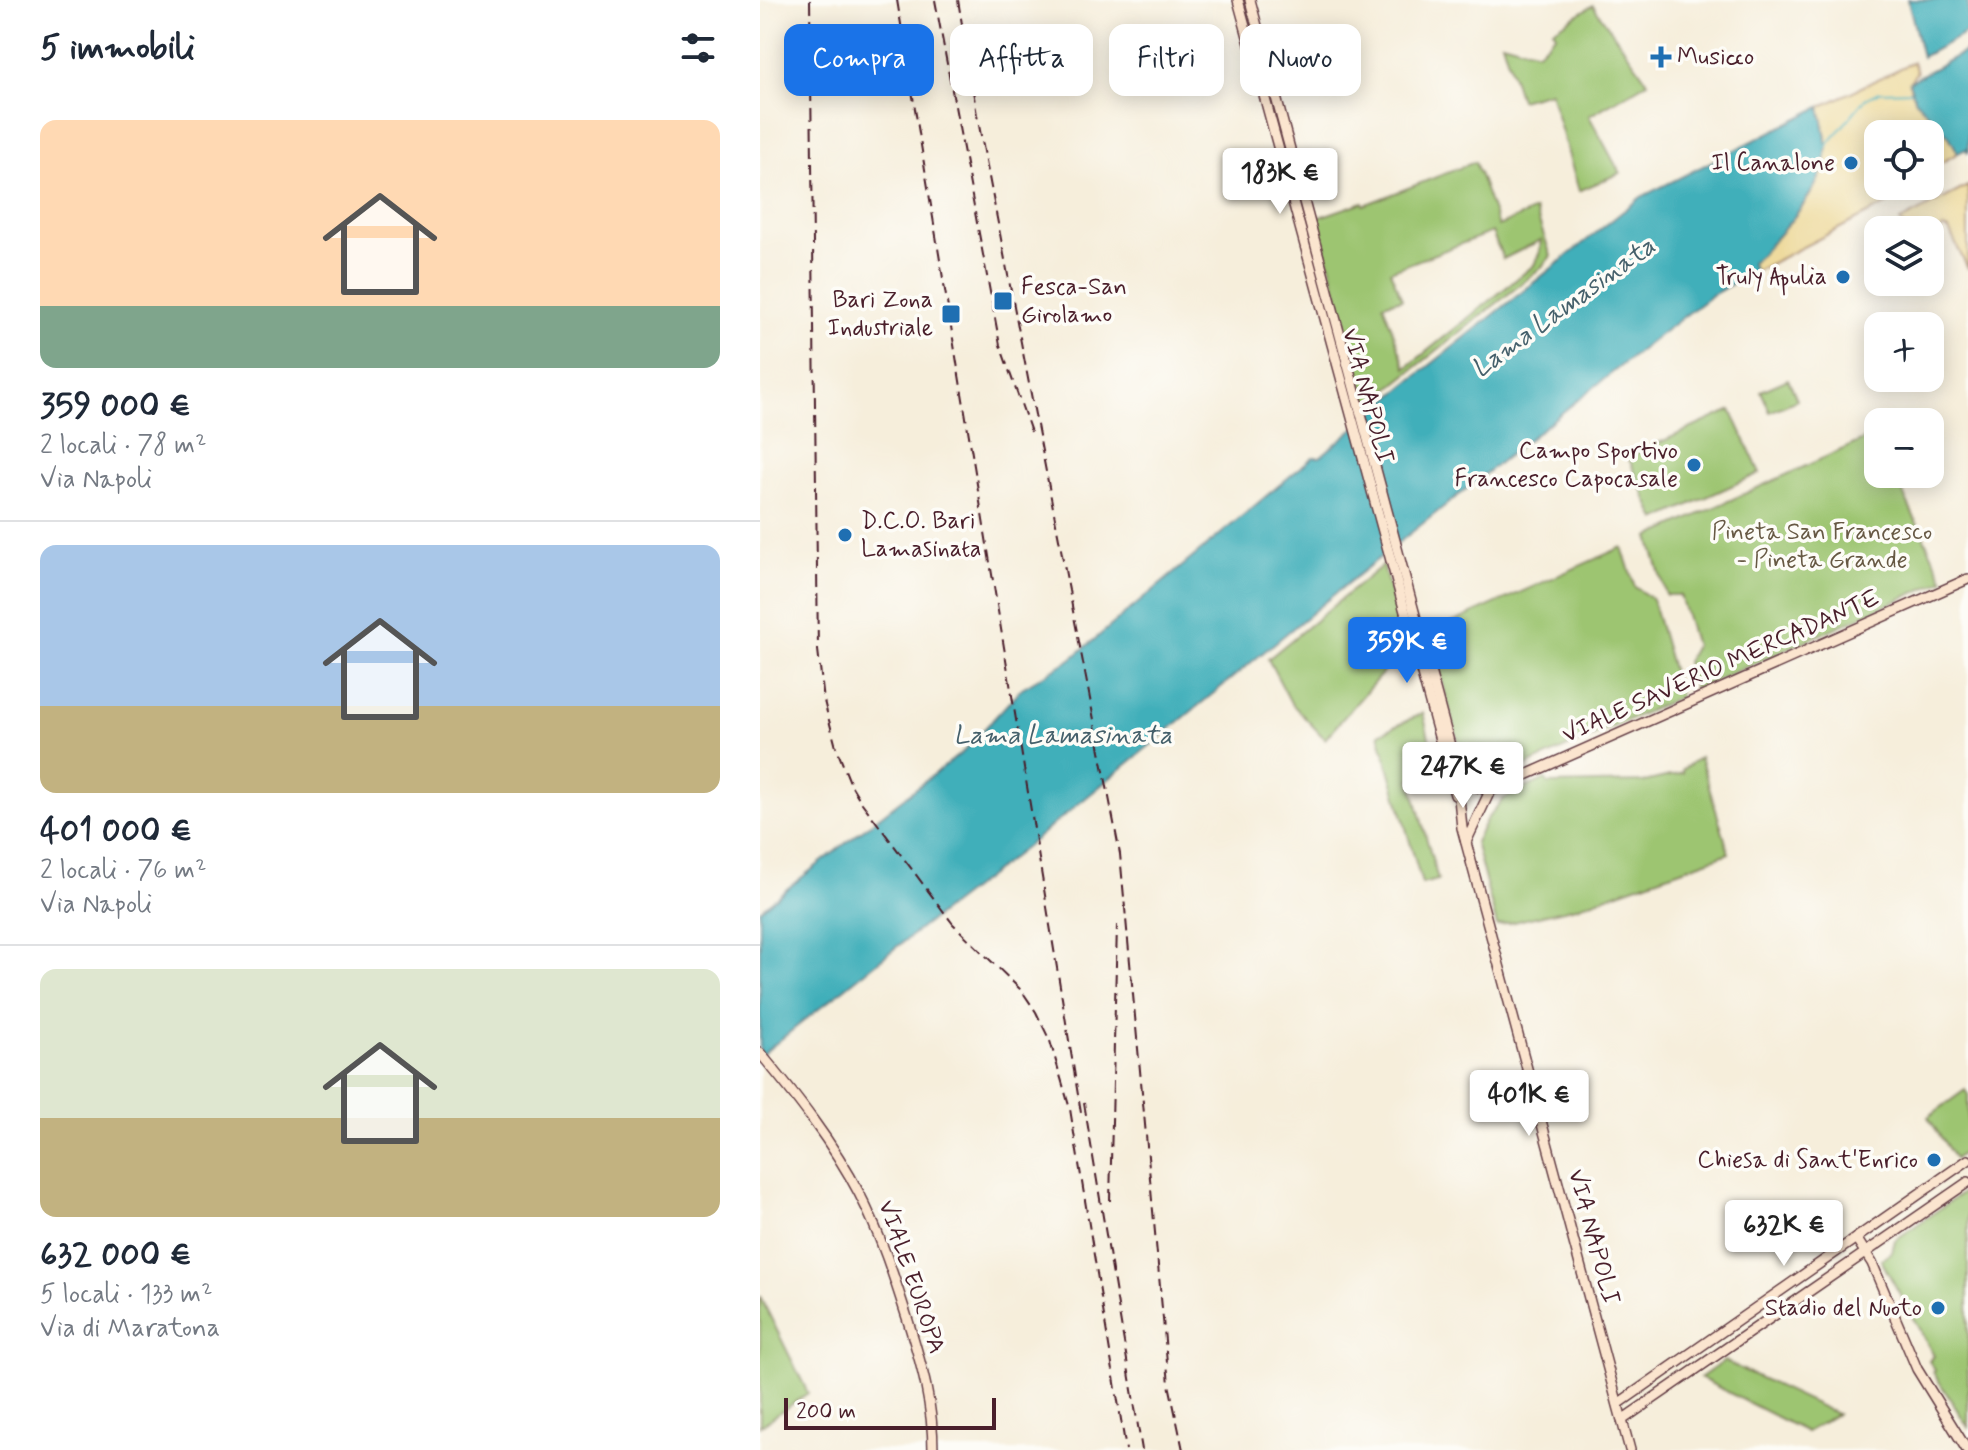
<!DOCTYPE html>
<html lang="it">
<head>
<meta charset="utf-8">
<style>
  body { margin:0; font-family:Mynerve,sans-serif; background:#f2f2f3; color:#1f2937; height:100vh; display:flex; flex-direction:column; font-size:30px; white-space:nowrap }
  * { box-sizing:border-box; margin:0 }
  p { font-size:26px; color:#747a83 }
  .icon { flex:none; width:44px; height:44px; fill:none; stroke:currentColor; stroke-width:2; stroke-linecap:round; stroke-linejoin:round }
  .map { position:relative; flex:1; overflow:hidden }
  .details { display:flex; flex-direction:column; background:#fff; width:760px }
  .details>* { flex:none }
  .guide { position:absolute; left:24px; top:24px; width:760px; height:72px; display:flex; gap:16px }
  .controls { position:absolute; left:1104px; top:120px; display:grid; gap:16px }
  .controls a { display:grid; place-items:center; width:80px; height:80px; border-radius:16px; background:#fff; box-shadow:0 4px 20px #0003; font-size:40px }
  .scale { position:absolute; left:24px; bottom:20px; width:212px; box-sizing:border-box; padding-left:8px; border:4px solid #4a1f2b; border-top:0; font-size:22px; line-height:28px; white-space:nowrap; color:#4a1f2b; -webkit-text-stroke:6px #fdfcf7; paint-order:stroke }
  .price { position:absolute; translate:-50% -68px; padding:0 18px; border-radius:8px; background:#fff; color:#222; font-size:26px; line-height:52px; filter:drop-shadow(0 2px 4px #0008) }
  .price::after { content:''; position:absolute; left:50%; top:48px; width:24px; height:18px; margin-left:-12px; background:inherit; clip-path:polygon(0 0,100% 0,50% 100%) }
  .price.selected { background:#1a73e8; color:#fff }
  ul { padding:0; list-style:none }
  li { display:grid; align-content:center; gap:16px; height:424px; padding:0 40px }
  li+li { border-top:2px solid #e0e1e3 }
  li span { display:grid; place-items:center; height:248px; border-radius:16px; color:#555 }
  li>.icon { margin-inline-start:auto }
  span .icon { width:144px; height:144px; fill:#fffc; stroke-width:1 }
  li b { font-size:34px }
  h2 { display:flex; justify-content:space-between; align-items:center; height:96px; padding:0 40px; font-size:34px }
  .chip { padding:0 28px; border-radius:16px; background:#fff; box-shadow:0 4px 20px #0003; font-size:28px; line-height:72px }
  .chip.selected { background:#1a73e8; color:#fff }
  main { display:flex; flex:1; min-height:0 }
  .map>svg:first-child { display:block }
  .green { fill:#9dc571; stroke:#74724e; stroke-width:2; fill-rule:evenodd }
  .sand { fill:#eeda9e; stroke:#9c7c64; stroke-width:2 }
  .water { fill:#3fafba; stroke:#446772; stroke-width:2 }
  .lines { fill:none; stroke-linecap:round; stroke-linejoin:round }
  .stream { stroke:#3fafba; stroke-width:2 }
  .secondary-casing { stroke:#643e45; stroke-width:12 }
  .secondary { stroke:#fbe5cf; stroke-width:9 }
  .rail { stroke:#4a1f2b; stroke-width:2; stroke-dasharray:12 6; stroke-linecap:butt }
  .poi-dot { fill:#1f6fb2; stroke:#fdfcf7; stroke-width:3 }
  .labels { text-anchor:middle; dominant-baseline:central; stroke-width:7; stroke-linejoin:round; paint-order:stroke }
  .poi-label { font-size:24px; fill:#4a1f2b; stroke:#fdfcf7; text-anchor:end }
  .street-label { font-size:24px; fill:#4a1f2b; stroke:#fdfcf7 }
  .park-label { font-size:24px; fill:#675944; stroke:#fdfcf7 }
  .water-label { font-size:26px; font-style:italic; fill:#45606b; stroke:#fdfcf7 }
</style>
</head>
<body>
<main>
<section class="details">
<h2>5 immobili<svg class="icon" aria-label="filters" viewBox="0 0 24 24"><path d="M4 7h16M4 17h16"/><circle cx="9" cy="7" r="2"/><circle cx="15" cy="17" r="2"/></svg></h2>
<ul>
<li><span style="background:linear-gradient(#ffd9b3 75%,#7fa58c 0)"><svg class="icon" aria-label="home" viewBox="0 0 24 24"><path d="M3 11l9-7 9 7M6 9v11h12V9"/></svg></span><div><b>359 000 €</b><p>2 locali · 78 m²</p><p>Via Napoli</p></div></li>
<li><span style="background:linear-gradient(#a9c7e8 65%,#c2b280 0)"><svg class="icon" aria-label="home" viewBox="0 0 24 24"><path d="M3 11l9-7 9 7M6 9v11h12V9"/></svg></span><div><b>401 000 €</b><p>2 locali · 76 m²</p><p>Via Napoli</p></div></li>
<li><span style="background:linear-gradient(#dfe7d0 60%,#c2b280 0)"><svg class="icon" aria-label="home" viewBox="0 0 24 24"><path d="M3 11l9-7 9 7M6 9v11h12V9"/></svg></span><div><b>632 000 €</b><p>5 locali · 133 m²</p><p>Via di Maratona</p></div></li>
</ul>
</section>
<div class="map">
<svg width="1208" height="1450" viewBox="0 0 1208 1450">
  <rect width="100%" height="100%" fill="#fdfcf7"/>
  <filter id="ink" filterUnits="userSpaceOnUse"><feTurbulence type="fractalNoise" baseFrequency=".0125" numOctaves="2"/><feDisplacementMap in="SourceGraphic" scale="16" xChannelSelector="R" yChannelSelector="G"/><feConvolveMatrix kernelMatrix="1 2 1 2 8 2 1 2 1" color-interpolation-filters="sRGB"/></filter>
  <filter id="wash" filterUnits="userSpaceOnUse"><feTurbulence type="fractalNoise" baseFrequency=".006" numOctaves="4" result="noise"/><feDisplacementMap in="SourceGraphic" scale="32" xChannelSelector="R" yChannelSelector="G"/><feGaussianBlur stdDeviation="1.8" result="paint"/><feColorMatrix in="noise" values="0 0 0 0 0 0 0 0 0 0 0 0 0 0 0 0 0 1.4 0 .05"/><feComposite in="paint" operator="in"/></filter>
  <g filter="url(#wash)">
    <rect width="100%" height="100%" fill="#f6eedb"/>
    <!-- green -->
    <g class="green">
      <polygon points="833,5 888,82 829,116 860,173 819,191 790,92 760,100 742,42 778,52 796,34 793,30"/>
      <path d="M715 162 738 226 775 210 791 256 780 269 608 405 557 218 603 202 604 205ZM732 232 743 259 781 240 779 254 774 265 646 368 623 304 642 299 630 271Z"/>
      <polygon points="1028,379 1037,400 1010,412 1001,391"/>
      <polygon points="971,410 1000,473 896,520 868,457"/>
      <polygon points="1114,435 1118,442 1118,474 1134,474 1184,580 934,690 926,662 935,646 920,595 906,595 889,537"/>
      <polygon points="862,547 875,587 892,599 920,697 734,780 704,762 669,633"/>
      <polygon points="623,565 645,647 565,739 531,703 508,659"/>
      <polygon points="663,713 677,771 650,779 678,880 662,884 619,734"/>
      <polygon points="940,757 969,853 816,907 737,926 715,842 726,820 743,799 785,779 788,784 884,782 923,773 922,770"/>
      <polygon points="1205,1090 1208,1095 1208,1149 1195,1159 1168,1117"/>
      <polygon points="1208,1189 1208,1427 1173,1372 1175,1370 1169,1361 1174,1356 1121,1260 1132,1252 1135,1240"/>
      <polygon points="0,1296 48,1393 0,1426"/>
      <polygon points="964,1361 1077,1414 1046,1432 940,1378"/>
    </g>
    <!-- sand -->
    <g class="sand">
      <path d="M1153 62 1157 72 1149 82C1153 102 1167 111 1180 125 1188 133 1193 143 1198 153L1170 169V134H1118V186H1144L1139 188 1135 200 994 272 992 263C1017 238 1061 193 1066 156 1068 140 1063 122 1060 107Z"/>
      <polygon points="1208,186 1208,269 1189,230 1183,228 1170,241 1170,230 1148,230 1140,221"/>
    </g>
    <!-- water -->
    <g class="water">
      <polygon points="1148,0 1208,0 1208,32 1162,57"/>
      <polygon points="1208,50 1208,154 1206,149 1198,153 1189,136 1156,101 1149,82"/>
      <path d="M1060 107C1063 122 1068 140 1066 156 1061 192 1017 238 992 263L994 272 952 295 897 337 588 583 261 851 130 952 0 1056V910L204 751 262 688 311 659 553 457H560L644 386 881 197Z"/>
    </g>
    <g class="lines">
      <!-- stream -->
      <polyline class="stream" points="1065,148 1105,99 1119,92 1151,91"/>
    </g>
  </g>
  <g filter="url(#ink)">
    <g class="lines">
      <!-- secondary casing -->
      <g class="secondary-casing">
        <g id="secondary">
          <polyline points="478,0 695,795"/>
          <polyline points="490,0 696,768 702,828 870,1450"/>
          <polyline points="698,770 709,784 730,791"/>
          <polyline points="730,791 1208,579"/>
          <polyline points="706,842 730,791"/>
          <path d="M0 1053C36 1096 73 1143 99 1193 121 1235 135 1280 149 1324 162 1366 173 1406 173 1450"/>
          <polyline points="1096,1238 1112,1263 1157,1369 1207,1450"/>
          <polyline points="858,1404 1208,1160"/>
          <polyline points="862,1420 1208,1182"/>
        </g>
      </g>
      <!-- secondary -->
      <use href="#secondary" class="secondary"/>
      <!-- rail -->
      <g class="rail">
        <polyline points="50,0 58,650 64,701 76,747 91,785 102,803 193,924 262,991 276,1012 290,1041 310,1109 366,1450"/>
        <polyline points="137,0 321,1113"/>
        <polyline points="175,0 240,345 271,432"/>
        <polyline points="198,0 217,115 360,854 409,1384 423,1450"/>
        <polyline points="324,1103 382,1450"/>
        <polyline points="350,1201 357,925"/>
      </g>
    </g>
  </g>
  <!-- markers -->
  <g class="poi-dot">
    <path d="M897 45h8v8h8v8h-8v8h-8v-8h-8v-8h8z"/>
    <circle cx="1091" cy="163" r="8"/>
    <circle cx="1083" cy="277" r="8"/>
    <rect x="233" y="291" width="20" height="20" rx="4"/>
    <rect x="181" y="304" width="20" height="20" rx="4"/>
    <circle cx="934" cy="465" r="8"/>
    <circle cx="85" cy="535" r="8"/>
    <circle cx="1174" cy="1160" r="8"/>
    <circle cx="1178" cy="1308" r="8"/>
  </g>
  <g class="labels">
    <!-- poi labels -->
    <g class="poi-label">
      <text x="917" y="57" text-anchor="start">Musicco</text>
      <text x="1075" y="163">Il Canalone</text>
      <text x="1067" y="277">Truly Apulia</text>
      <text x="261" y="287" text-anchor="start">Fesca-San<tspan x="261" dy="28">Girolamo</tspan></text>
      <text x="173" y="300">Bari Zona<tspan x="173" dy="28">Industriale</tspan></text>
      <text x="918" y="451">Campo Sportivo<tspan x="918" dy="28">Francesco Capocasale</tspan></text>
      <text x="101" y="521" text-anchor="start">D.C.O. Bari<tspan x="101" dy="28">Lamasinata</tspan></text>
      <text x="1158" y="1160">Chiesa di Sant'Enrico</text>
      <text x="1162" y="1308">Stadio del Nuoto</text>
    </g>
    <!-- street labels -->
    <g class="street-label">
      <text transform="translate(607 396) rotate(75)">VIA NAPOLI</text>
      <text transform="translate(961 667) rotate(-24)">VIALE SAVERIO MERCADANTE</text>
      <text transform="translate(833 1237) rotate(75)">VIA NAPOLI</text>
      <text transform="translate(151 1277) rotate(71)">VIALE EUROPA</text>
    </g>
    <!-- park labels -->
    <g class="park-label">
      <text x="1062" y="532">Pineta San Francesco<tspan x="1062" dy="28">- Pineta Grande</tspan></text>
    </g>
    <!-- water labels -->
    <g class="water-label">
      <text transform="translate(804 308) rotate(-36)">Lama Lamasinata</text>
      <text x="303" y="736">Lama Lamasinata</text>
    </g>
  </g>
</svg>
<div class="controls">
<a><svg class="icon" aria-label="locate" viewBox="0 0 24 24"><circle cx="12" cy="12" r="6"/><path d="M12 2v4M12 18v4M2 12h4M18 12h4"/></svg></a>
<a><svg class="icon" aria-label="layers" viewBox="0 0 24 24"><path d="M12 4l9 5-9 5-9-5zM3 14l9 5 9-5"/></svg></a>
<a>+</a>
<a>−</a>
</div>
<div class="scale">200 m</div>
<b class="price" style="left:520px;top:216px">183K €</b>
<b class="price selected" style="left:647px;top:685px">359K €</b>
<b class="price" style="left:703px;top:810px">247K €</b>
<b class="price" style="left:769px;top:1138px">401K €</b>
<b class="price" style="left:1024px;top:1268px">632K €</b>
<div class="guide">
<a class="chip selected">Compra</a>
<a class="chip">Affitta</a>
<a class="chip">Filtri</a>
<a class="chip">Nuovo</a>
</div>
</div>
</main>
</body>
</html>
